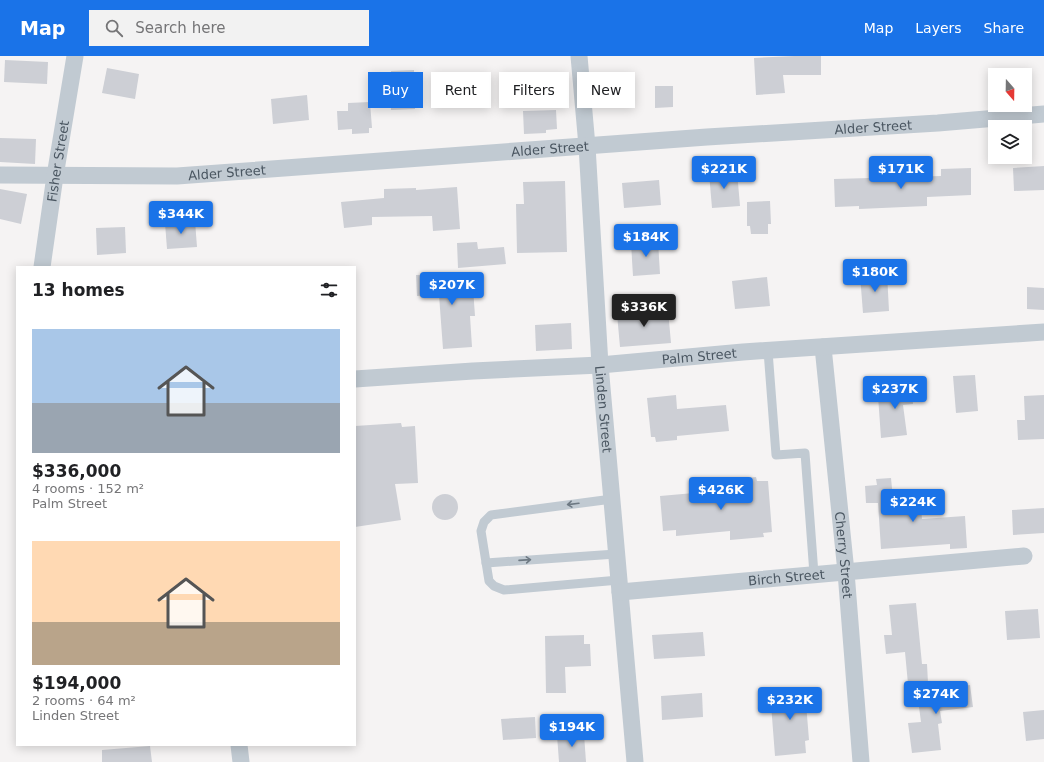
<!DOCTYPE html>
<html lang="en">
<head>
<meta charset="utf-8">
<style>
  body { margin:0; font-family:"DejaVu Sans",sans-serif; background:#f2f2f2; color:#202124; height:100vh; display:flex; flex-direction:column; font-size:15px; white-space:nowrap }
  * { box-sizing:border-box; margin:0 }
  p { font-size:13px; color:#757577 }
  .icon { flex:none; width:22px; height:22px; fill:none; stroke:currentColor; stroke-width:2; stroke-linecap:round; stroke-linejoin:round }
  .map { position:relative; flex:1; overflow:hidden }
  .drawer { position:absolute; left:16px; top:210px; width:340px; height:480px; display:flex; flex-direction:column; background:#fff; border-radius:0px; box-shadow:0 2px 10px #0003 }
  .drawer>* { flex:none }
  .hud { position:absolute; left:368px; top:16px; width:380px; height:36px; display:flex; gap:8px }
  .needle { width:26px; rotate:160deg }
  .buttons { position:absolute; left:988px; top:12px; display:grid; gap:8px }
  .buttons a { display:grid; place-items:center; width:44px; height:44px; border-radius:0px; background:#fff; box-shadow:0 2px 10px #0003; font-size:20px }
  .price { position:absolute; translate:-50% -34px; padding:0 9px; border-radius:4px; background:#1a73e8; color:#fff; font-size:13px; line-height:26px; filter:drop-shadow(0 1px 2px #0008) }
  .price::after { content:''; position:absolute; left:50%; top:24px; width:12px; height:9px; margin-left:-6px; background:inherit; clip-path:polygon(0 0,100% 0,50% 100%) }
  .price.current { background:#222; color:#fff }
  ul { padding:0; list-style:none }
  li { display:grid; align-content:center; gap:8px; height:212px; padding:0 16px }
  li span { display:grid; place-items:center; height:124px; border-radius:0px; color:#555 }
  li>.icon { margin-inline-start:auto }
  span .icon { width:72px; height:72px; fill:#fffc; stroke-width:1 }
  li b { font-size:17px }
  h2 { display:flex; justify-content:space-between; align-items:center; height:48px; padding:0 16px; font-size:17px }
  .chip { padding:0 14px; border-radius:0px; background:#fff; box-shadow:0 2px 10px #0003; font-size:14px; line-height:36px }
  .chip.current { background:#1a73e8; color:#fff }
  header { display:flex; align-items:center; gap:24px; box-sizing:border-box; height:56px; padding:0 20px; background:#1a73e8; color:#fff }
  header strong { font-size:19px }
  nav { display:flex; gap:22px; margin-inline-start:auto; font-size:14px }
  .search { width:280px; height:36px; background:#f2f2f2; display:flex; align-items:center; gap:10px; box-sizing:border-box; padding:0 14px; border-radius:0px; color:#757577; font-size:15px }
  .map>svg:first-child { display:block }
  .building { fill:#cdcfd5 }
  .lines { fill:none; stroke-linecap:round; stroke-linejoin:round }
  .service { stroke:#c1cad2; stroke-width:9 }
  .minor { stroke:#c1cad2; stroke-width:17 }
  .oneway { stroke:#6e7983 }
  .labels { text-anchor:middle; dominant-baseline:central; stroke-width:3; stroke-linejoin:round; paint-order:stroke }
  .street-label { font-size:13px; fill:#4a5661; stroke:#fff }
</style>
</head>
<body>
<header>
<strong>Map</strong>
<div class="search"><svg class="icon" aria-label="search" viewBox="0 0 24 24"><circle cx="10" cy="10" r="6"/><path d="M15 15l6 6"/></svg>Search here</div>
<nav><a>Map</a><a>Layers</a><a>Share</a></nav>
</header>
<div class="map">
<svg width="1044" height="706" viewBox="0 0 1044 706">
  <rect width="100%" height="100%" fill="#f5f3f3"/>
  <!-- building -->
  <g class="building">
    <polygon points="794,0 821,0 821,19 783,19 785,37 756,39 754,2"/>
    <polygon points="5,4 48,6 47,28 4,26"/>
    <polygon points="107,12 139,18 135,43 102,37"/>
    <polygon points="414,14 415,53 391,54 391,15"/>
    <polygon points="655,30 673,30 673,51 655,52"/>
    <polygon points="307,39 309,64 273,68 271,43"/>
    <polygon points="370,46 372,72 369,72 369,77 352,78 352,73 338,74 337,55 348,55 348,47"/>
    <polygon points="556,54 557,73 546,74 546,77 524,78 523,55"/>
    <polygon points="0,82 36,83 35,108 0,106"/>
    <polygon points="1044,110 1044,134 1014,135 1013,112"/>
    <polygon points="971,112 971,139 927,141 927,150 859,153 859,150 835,151 834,123 941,120 941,113"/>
    <polygon points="737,115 740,150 712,152 709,117"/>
    <polygon points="659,124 661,149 624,152 622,127"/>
    <polygon points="565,125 567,196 517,197 516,148 524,148 523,126"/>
    <polygon points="457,131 460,173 433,175 432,160 372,161 372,169 344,172 341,146 384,142 384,133 416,132 416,134"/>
    <polygon points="0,133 27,138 21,168 0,163"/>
    <polygon points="770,145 771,168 768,168 768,178 751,178 750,170 747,170 747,146"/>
    <polygon points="195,165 197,191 167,193 165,167"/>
    <polygon points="125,171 126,197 97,199 96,172"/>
    <polygon points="658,185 660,218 633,220 631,187"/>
    <polygon points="477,186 478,193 504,191 506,208 458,212 457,187"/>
    <polygon points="887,217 889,255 863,257 860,219"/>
    <polygon points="472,218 475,260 470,260 472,291 443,293 439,239 417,240 416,219"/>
    <polygon points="767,221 770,250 735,253 732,225"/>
    <polygon points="1027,231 1044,232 1044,254 1027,253"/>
    <polygon points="668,254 671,287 620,291 617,258"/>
    <polygon points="571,267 572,293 536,295 535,269"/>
    <polygon points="975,319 978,355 956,357 953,320"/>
    <polygon points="911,326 913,348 903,349 907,379 881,382 878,340 892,338 891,328"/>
    <polygon points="676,339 677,353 726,349 729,375 677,380 677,384 656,386 655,381 651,381 647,342"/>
    <polygon points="1044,339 1044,383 1018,384 1017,364 1025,364 1024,340"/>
    <polygon points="401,367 402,371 415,370 418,427 395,428 401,464 355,471 355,370"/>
    <polygon points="756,421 757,425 768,425 772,476 763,477 764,481 730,484 730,475 676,480 676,474 663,475 660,440 728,434 727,424"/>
    <polygon points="891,422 894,453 921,452 922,463 965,460 967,492 950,493 950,488 881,493 878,447 866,447 865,430 877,429 876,423"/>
    <circle cx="445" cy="451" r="13"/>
    <polygon points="1044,452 1044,477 1013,479 1012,454"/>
    <polygon points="916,547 922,608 927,608 928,627 908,628 905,596 886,598 884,579 892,579 889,549"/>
    <polygon points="1038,553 1040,582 1007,584 1005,555"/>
    <polygon points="703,576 705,600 654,603 652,579"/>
    <polygon points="584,579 584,588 590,588 591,610 565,611 566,637 546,637 545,580"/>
    <polygon points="970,629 973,651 940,655 942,667 938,668 941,694 912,697 908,667 921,666 917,636"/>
    <polygon points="808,631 809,647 806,647 809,684 805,685 806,697 775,700 770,635"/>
    <polygon points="702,637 703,661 662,664 661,640"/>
    <polygon points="1044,654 1044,683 1026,685 1023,656"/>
    <polygon points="535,661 536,682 503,684 501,663"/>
    <polygon points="584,678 586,706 559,706 557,679"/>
    <polygon points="150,690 152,706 102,706 102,694"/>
  </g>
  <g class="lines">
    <!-- service -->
    <g class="service">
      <polyline points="768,295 776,399 805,397 814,518"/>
      <polyline points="612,443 491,459 484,466 481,475 489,525 494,530 504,534 619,524"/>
      <polyline points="486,507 616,498"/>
    </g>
    <!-- minor -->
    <g class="minor">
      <path id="s1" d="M579 0 587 90 600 309 635 706"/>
      <path id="s2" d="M0 119 177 120 707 81 938 67 1044 58"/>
      <path id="s3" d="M42 211 55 120 75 0"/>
      <path id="s4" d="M823 291 846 516 861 706"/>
      <path id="s5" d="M355 323 473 315 600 309 743 296 1044 276"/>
      <path id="s6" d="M620 536 1024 500"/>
      <polyline points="239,689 241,706"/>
    </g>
  </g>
  <!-- one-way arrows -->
  <defs><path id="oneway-shaft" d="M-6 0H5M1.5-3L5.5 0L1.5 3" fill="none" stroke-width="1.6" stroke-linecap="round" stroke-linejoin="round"/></defs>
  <g class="oneway">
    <use href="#oneway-shaft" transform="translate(573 448) rotate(173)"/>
    <use href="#oneway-shaft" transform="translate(525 504) rotate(-4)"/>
  </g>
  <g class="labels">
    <!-- street labels -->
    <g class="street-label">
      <text stroke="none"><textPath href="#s2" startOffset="875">Alder Street</textPath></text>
      <text stroke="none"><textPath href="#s2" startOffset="551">Alder Street</textPath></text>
      <text stroke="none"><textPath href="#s3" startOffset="107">Fisher Street</textPath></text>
      <text stroke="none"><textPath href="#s2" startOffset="227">Alder Street</textPath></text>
      <text stroke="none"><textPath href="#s5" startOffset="345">Palm Street</textPath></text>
      <text stroke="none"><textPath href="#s1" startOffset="354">Linden Street</textPath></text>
      <text stroke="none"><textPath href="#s4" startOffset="209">Cherry Street</textPath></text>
      <text stroke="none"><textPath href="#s6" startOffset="167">Birch Street</textPath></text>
    </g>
  </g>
</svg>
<div class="buttons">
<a><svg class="needle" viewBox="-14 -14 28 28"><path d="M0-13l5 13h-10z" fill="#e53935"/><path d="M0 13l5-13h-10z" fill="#757577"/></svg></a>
<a><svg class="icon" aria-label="layers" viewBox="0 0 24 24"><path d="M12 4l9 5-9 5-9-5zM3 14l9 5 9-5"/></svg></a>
</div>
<b class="price" style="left:724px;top:134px">$221K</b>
<b class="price" style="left:901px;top:134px">$171K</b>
<b class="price" style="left:181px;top:179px">$344K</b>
<b class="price" style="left:646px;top:202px">$184K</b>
<b class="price" style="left:875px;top:237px">$180K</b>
<b class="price" style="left:452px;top:250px">$207K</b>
<b class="price current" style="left:644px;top:272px">$336K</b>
<b class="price" style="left:895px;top:354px">$237K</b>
<b class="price" style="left:721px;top:455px">$426K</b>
<b class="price" style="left:913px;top:467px">$224K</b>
<b class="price" style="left:936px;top:659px">$274K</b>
<b class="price" style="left:790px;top:665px">$232K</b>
<b class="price" style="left:572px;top:692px">$194K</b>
<div class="hud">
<a class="chip current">Buy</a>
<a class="chip">Rent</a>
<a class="chip">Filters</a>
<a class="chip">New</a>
</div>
<section class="drawer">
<h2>13 homes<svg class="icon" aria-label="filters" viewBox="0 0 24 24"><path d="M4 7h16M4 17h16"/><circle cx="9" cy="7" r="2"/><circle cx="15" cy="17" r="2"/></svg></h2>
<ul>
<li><span style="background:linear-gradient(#a9c7e8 60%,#9aa5b1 0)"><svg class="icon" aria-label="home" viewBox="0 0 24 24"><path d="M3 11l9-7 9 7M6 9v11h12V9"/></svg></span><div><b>$336,000</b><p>4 rooms · 152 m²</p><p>Palm Street</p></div></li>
<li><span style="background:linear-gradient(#ffd9b3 65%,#b9a48a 0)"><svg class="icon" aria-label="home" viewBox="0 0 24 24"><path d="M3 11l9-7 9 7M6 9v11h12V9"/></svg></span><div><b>$194,000</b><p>2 rooms · 64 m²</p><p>Linden Street</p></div></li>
</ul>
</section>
</div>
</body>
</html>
